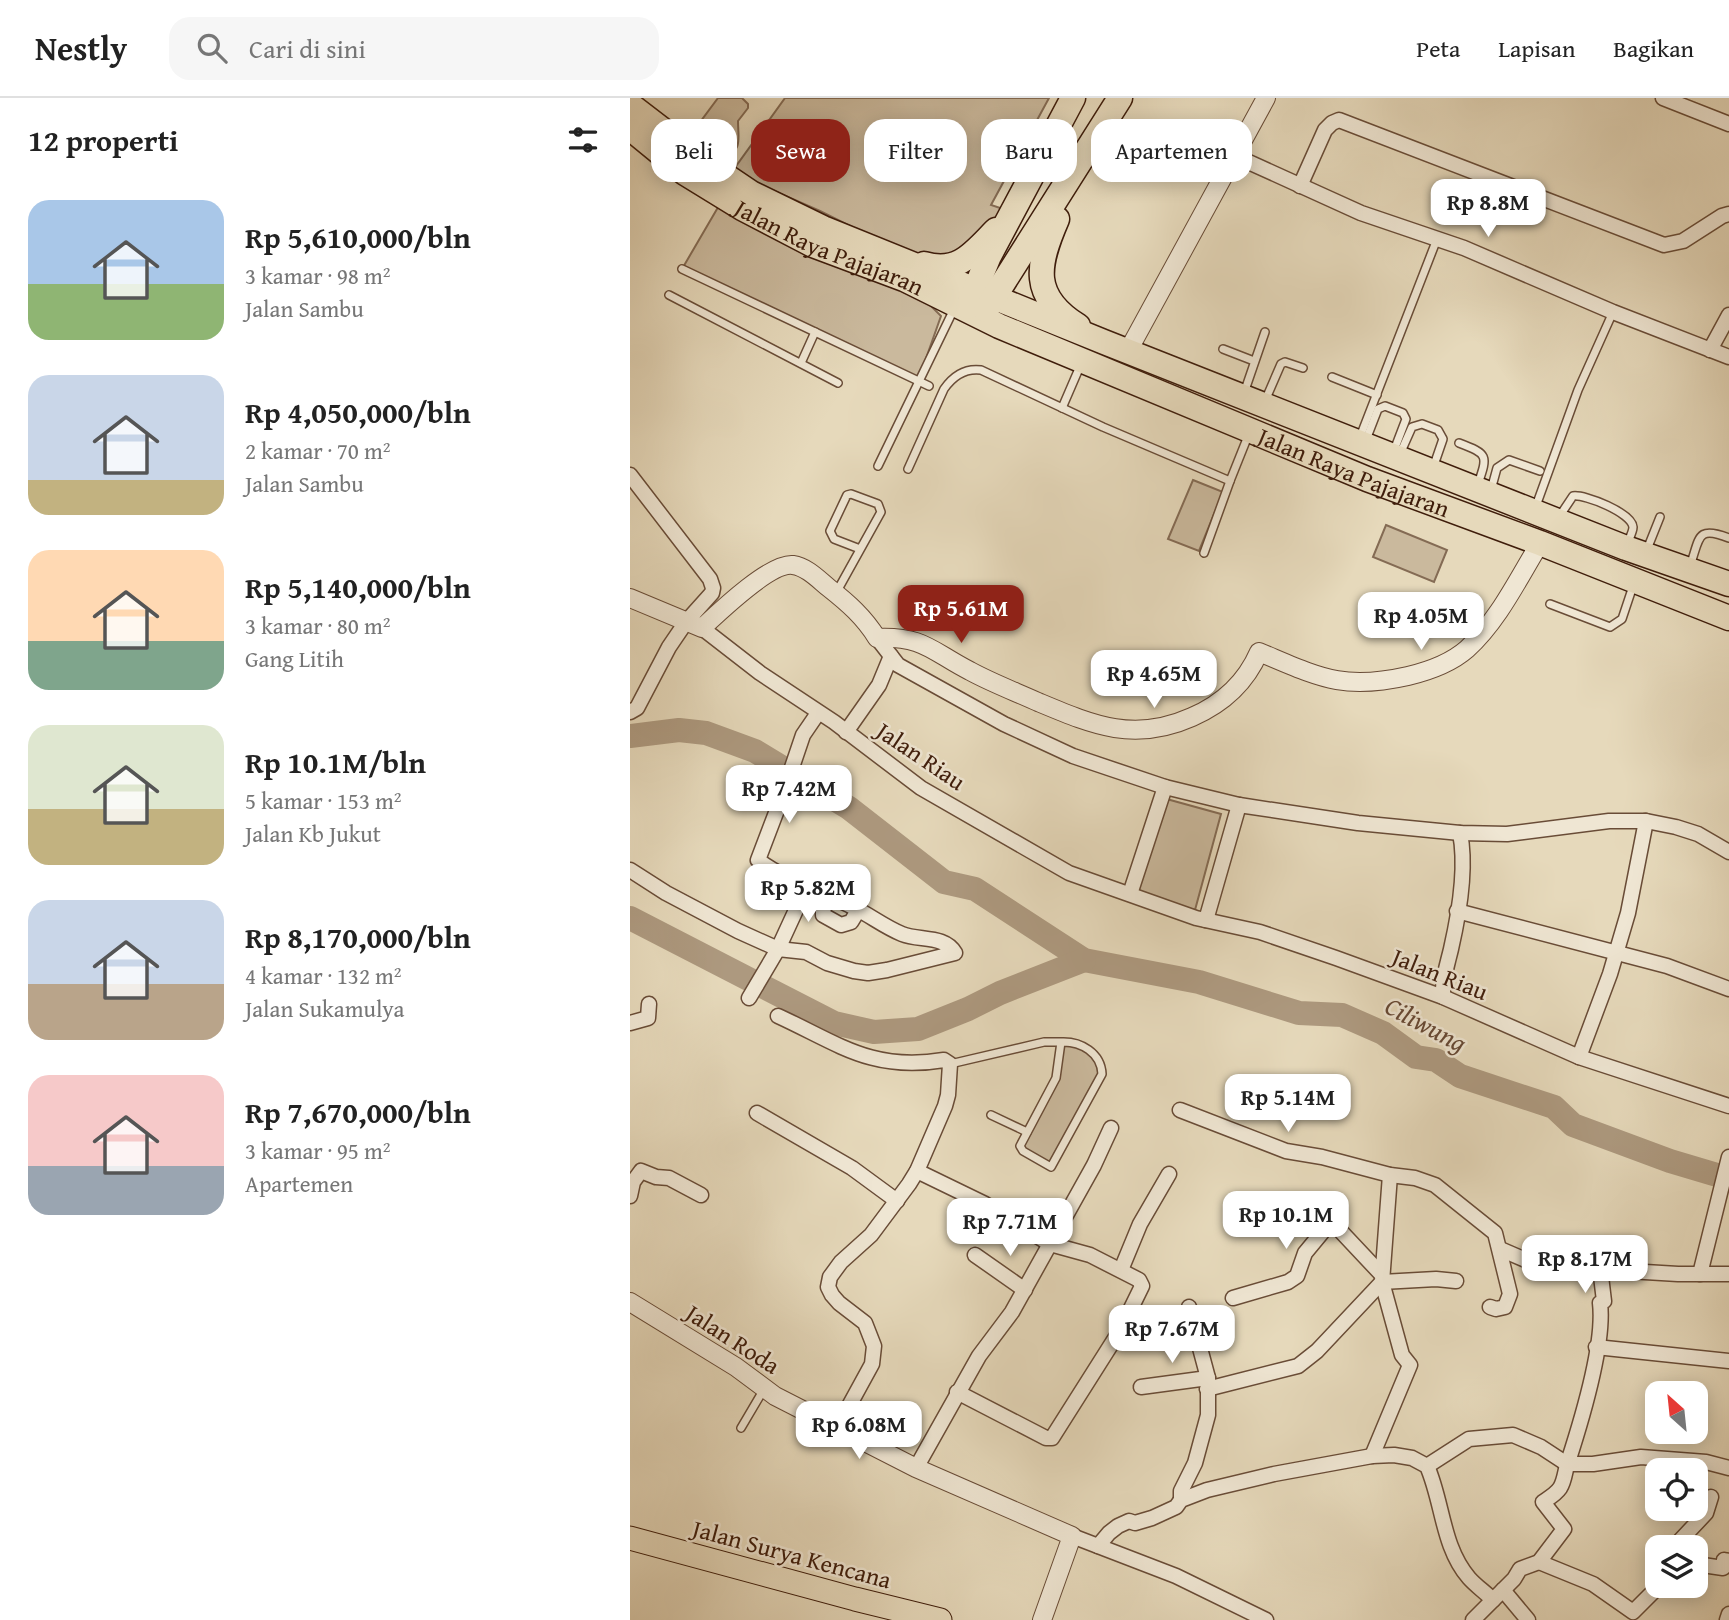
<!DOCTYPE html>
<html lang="id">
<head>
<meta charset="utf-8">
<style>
  body { margin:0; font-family:"Gentium Book Plus",serif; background:#f6f6f6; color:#222; height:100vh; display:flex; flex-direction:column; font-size:26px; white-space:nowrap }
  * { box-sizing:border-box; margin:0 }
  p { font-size:23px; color:#767676 }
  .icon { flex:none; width:38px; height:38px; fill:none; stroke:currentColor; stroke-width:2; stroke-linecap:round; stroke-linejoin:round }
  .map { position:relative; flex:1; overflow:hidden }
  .side { display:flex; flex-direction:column; background:#fff; width:630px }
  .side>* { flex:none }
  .hud { position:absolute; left:21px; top:21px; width:665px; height:63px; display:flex; gap:14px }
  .needle { width:46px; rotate:333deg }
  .buttons { position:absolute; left:1015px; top:1283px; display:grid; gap:14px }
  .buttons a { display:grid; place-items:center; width:63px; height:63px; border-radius:14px; background:#fff; box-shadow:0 4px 18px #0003; font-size:35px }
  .price { position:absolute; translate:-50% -60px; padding:0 16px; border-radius:14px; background:#fff; color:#222; font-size:23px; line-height:46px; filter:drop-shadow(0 2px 4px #0008) }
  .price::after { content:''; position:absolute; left:50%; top:42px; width:21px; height:16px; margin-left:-10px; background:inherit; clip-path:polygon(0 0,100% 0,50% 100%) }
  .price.active { background:#8f2418; color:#fff }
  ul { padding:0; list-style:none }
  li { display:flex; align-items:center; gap:21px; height:175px; padding:0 28px }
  li span { display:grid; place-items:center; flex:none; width:196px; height:140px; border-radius:21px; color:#555 }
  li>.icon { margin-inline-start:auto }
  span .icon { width:84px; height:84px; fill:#fffc; stroke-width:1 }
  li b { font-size:30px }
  h2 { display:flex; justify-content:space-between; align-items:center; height:84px; padding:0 28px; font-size:30px }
  .tag { padding:0 24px; border-radius:21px; background:#fff; box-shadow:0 4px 18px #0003; font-size:24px; line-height:63px }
  .tag.active { background:#8f2418; color:#fff }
  header { display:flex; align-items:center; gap:42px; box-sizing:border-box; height:98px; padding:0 35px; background:#fff; border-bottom:2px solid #e0e0e0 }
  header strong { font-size:33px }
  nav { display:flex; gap:38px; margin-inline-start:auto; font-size:24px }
  .search { width:490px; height:63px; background:#f6f6f6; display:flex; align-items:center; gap:18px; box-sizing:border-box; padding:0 24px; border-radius:21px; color:#767676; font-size:26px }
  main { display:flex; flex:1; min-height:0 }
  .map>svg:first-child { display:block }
  .green { fill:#cab99d; stroke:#846b54; stroke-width:2 }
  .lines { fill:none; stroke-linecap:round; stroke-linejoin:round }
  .river { stroke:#ad997f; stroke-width:24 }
  .service-casing { stroke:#694c37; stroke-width:10 }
  .minor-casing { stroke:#694c37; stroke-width:17 }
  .tertiary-casing { stroke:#694c37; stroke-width:20 }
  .primary-casing { stroke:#3f1d0b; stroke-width:25 }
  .trunk-casing { stroke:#3f1d0b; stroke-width:27 }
  .service { stroke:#efe6d3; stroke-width:7 }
  .minor { stroke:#efe6d3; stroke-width:14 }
  .tertiary { stroke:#efe6d3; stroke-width:18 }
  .primary { stroke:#e6d9bb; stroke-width:23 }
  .trunk { stroke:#e6d9bb; stroke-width:24 }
  .labels { text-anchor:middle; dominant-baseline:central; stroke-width:5; stroke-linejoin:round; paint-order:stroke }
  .street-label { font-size:24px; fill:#3f1d0b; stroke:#efe6d3 }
  .water-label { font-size:26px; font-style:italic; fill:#664834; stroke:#efe6d3 }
</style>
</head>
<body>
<header>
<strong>Nestly</strong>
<div class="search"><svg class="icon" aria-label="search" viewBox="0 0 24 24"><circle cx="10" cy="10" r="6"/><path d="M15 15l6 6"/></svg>Cari di sini</div>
<nav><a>Peta</a><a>Lapisan</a><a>Bagikan</a></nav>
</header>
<main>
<section class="side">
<h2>12 properti<svg class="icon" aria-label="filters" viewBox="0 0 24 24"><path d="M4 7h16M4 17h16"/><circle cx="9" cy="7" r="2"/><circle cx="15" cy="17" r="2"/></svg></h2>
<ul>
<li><span style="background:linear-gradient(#a9c7e8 60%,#8fb573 0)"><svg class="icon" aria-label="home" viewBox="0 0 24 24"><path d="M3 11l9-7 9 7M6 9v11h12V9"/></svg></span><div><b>Rp 5,610,000/bln</b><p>3 kamar · 98 m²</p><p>Jalan Sambu</p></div></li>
<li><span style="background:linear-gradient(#c9d6e8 75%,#c2b280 0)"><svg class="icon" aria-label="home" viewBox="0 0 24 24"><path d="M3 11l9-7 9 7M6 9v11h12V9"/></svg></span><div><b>Rp 4,050,000/bln</b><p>2 kamar · 70 m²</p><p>Jalan Sambu</p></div></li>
<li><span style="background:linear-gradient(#ffd9b3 65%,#7fa58c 0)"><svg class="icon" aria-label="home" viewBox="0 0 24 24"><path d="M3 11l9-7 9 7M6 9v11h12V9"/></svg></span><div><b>Rp 5,140,000/bln</b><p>3 kamar · 80 m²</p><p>Gang Litih</p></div></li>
<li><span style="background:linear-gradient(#dfe7d0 60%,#c2b280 0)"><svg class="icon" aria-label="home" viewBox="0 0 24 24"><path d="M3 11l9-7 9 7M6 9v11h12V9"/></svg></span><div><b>Rp 10.1M/bln</b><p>5 kamar · 153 m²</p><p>Jalan Kb Jukut</p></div></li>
<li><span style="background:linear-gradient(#c9d6e8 60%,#b9a48a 0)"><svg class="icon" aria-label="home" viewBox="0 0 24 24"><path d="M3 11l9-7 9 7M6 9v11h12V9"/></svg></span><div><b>Rp 8,170,000/bln</b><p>4 kamar · 132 m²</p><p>Jalan Sukamulya</p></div></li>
<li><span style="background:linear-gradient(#f6c9c9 65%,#9aa5b1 0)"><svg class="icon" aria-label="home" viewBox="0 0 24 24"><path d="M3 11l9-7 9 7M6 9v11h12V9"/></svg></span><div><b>Rp 7,670,000/bln</b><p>3 kamar · 95 m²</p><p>Apartemen</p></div></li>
</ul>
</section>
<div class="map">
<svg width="1099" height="1522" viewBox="0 0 1099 1522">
  <rect width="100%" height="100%" fill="#e6d9bb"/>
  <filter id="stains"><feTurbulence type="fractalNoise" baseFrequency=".00286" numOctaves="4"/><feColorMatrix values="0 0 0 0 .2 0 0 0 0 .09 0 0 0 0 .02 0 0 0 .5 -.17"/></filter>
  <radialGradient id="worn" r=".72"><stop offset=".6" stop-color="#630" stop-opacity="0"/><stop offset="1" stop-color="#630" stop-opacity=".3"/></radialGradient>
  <!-- green -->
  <g class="green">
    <path d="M88 0H112L118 6V10L108 23C108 42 113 50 94 62L87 60 63 40 65 31Z"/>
    <polygon points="155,0 419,0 361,107 382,114 316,170 234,135 190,113 124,84 104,71"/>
    <polygon points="94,99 274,181 311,218 288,283 52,171"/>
    <polygon points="563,382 593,394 569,453 538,441"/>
    <polygon points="756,427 817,452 804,484 743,459"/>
    <polygon points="533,700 591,716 565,812 506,796"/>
    <polygon points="431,944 439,944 467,958 472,976 421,1069 391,1051 426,980"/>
  </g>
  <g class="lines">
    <!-- river -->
    <g class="river">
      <polyline points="0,638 49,632 76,635 125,653 219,710 314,784 345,791 454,862 569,884 669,915 712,917 753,935 786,959 806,962 830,978 924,1009 943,1027 1040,1063 1087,1077 1099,1078"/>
      <polyline points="0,820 204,925 244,934 288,931 338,911 370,895 454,862"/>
    </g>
    <!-- service casing -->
    <g class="service-casing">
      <g id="service">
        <polyline points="52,171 299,288"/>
        <polyline points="39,197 208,285"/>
        <polyline points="593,251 624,263"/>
        <polyline points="171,265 185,234"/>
        <polyline points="702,279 747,297"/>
        <polyline points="614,295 635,234"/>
        <polyline points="635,303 651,266 655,264 673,270"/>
        <polyline points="432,310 451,266"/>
        <polyline points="730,339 807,141"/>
        <polyline points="736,342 748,311 755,308 773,315 776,321 763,355"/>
        <path d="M829 345C858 356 858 357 848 386"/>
        <polyline points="770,356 782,329 792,326 808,332 813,341 803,370"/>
        <polyline points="248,368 324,211"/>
        <path d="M278 371 314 291C323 278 335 270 351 272L473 329 600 383 574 455"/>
        <polyline points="600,383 618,338"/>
        <polyline points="861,392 867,370 879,362 910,373"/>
        <polyline points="906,408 948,292 983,214"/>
        <path d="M929 419 943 398C955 396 1002 415 1003 429 1003 434 999 441 997 446"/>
        <polyline points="1016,454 1030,419"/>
        <path d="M1060 468C1070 440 1066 427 1099 440"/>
        <polyline points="206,495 251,414 248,406 221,396 217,397 200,433 204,441 230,451"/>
        <polyline points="920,506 980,529 992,521 1003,488"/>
        <path d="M320 966 414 944H431L426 980 390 1048 393 1053 421 1069 472 976C471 955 451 943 431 944"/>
        <polyline points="361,1017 397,1034"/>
        <polyline points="111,1330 134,1291"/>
      </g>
    </g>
    <!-- minor casing -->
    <g class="minor-casing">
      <g id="minor">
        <polyline points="1033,0 1099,26"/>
        <polyline points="603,57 731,115 834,150 983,214 1099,259"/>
        <polyline points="670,88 695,32 702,25 709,22 1034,147 1053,143 1092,118 1099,116"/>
        <polyline points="1080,252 1099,217"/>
        <polyline points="0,377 80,481 83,490 82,495 56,524 39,549 7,610 0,614"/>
        <polyline points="72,530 130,575 204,624 291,690 439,775 566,820 630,834 706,860 813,899 949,959 1099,1008"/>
        <polyline points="247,540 268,567 374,626 443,658 535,689 609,707 728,725 830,735 877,736 979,723 1016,723 1046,729 1068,736 1099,754"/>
        <polyline points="216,634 249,587 261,558"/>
        <path d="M0 772 36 795 108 833 148 851 176 854 197 865 224 873 238 875 257 872 325 855C315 837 289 843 272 836 255 829 241 818 225 810 194 794 156 783 128 762L152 699 173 637 188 615"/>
        <polyline points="500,796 535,689"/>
        <polyline points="200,797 193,812 193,817 211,827 221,824 229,811"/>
        <polyline points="827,813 1037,868 1099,891"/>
        <polyline points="576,822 609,707"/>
        <path d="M813 899C812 882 817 868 821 851 829 816 837 770 830 735"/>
        <polyline points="119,900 148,851 177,788"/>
        <path d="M148 918C209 946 242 974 314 962L320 966 318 997 315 1008 287 1073 279 1086 241 1137 211 1164 200 1179 198 1189 202 1197 209 1205 235 1225 244 1248 242 1266 207 1330"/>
        <polyline points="0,925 18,920 19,906"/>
        <polyline points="949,959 980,876 998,815 1016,723"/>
        <polyline points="550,1012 656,1053 692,1059 760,1077 785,1080 805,1087 865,1135 880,1196 875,1209 866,1211 860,1209"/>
        <polyline points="127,1015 222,1070 267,1103"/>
        <polyline points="287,1073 355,1106 420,1146 460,1157 509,1182 512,1188 491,1231 422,1340 416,1340 327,1294"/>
        <polyline points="0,1098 3,1084 11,1073 26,1079 39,1080 71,1097"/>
        <polyline points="870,1151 905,1166 916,1168 1048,1176 1099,1176"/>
        <polyline points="345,1157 395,1192"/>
        <polyline points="491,1172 510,1126 539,1076"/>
        <polyline points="1070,1176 1099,1059"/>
        <polyline points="603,1200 658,1184 667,1178 675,1155 699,1126 704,1126 752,1177"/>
        <polyline points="966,1249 1099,1263"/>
        <polyline points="511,1289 578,1280"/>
        <polyline points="577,1291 668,1268 687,1253 752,1184 806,1181 826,1183"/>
        <polyline points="742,1358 780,1267 772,1257 752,1184 760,1077"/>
        <polyline points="797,1368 839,1341 883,1337 911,1349 937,1366 963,1366 1011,1359 1076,1364 1099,1370"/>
        <polyline points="286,1370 349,1258 382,1214 464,1067 481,1030"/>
        <polyline points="551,1402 551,1393 565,1365 578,1317 578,1280 559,1209"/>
        <polyline points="442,1438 546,1478 636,1522"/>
        <path d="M468 1448 479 1435 488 1428 499 1423 505 1425 522 1420 546 1409 551 1402 577 1392 644 1376 742 1358 764 1357 782 1360 797 1368C813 1404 812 1449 839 1480 846 1488 855 1494 863 1502"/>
        <polyline points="1044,1449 1076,1415 1081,1399"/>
        <polyline points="909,1464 963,1486 1003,1514 1029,1488"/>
        <polyline points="1066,1466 1093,1470 1094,1462 1099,1463"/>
        <polyline points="873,1492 898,1522"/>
        <path d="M843 1522 884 1481 890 1471 909 1464 934 1431 913 1404C919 1400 926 1396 930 1390 935 1382 935 1372 938 1364 951 1324 975 1246 970 1205L974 1203 970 1170"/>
        <polyline points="1097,1522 1099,1516"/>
      </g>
    </g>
    <!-- tertiary casing -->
    <g class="tertiary-casing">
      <g id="tertiary">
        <polyline points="498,253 636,0"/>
        <path d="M0 500 72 530C88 515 141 464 163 467 177 469 189 482 199 490 218 505 234 519 247 540 294 538 301 553 340 573 362 585 386 594 408 604 463 627 504 645 562 619 592 606 616 584 629 554 689 579 712 593 778 578 799 573 821 565 837 551 868 523 888 481 910 445"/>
        <polyline points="0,1204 106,1269 145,1298 286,1370 442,1438 412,1522"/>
      </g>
    </g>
    <!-- primary casing -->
    <g class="primary-casing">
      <polyline id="primary" points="0,1440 225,1501 310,1522"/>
    </g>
    <!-- trunk casing -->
    <g class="trunk-casing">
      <g id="trunk">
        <polyline points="0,7 69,60 121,95 193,130 474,244 996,450 1099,486"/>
        <path id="s1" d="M0 30 55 75 112 110 183 147 274 181 369 228 737 381 910 445 1099 520"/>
        <path d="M427 121C407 167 400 198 448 228"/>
        <path d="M294 166C329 176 343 155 366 132"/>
        <polyline points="338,209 359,158 443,0"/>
        <polyline points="356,212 490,0"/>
      </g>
    </g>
    <!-- service -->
    <use href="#service" class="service"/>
    <!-- minor -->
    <use href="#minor" class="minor"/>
    <!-- tertiary -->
    <use href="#tertiary" class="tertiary"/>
    <!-- primary -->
    <use href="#primary" class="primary"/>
    <!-- trunk -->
    <use href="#trunk" class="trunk"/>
  </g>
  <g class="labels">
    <!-- street labels -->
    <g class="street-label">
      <text stroke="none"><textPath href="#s1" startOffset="234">Jalan Raya Pajajaran</textPath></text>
      <text stroke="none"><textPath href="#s1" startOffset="805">Jalan Raya Pajajaran</textPath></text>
      <text transform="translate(291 658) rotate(34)">Jalan Riau</text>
      <text transform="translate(810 876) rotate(22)">Jalan Riau</text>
      <text transform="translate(103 1241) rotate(33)">Jalan Roda</text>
      <text transform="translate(162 1456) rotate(15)">Jalan Surya Kencana</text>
    </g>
    <!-- water labels -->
    <g class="water-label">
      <text transform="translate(796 926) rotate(28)">Ciliwung</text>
    </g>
  </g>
  <rect width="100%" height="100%" filter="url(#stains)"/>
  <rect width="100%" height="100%" fill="url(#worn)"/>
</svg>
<div class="buttons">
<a><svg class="needle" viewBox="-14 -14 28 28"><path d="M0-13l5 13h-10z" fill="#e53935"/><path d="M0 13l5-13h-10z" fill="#767676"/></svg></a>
<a><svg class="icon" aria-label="locate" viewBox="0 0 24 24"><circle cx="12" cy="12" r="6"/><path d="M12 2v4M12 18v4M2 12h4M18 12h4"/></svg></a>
<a><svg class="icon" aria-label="layers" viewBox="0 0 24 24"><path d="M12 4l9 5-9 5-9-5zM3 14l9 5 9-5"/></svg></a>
</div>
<b class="price" style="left:858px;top:141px">Rp 8.8M</b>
<b class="price active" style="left:331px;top:547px">Rp 5.61M</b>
<b class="price" style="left:791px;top:554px">Rp 4.05M</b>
<b class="price" style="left:524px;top:612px">Rp 4.65M</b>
<b class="price" style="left:159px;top:727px">Rp 7.42M</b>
<b class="price" style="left:178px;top:826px">Rp 5.82M</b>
<b class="price" style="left:658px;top:1036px">Rp 5.14M</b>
<b class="price" style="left:656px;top:1153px">Rp 10.1M</b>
<b class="price" style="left:380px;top:1160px">Rp 7.71M</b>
<b class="price" style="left:955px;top:1197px">Rp 8.17M</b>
<b class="price" style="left:542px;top:1267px">Rp 7.67M</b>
<b class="price" style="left:229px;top:1363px">Rp 6.08M</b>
<div class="hud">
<a class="tag">Beli</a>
<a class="tag active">Sewa</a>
<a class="tag">Filter</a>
<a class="tag">Baru</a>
<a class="tag">Apartemen</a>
</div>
</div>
</main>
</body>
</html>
